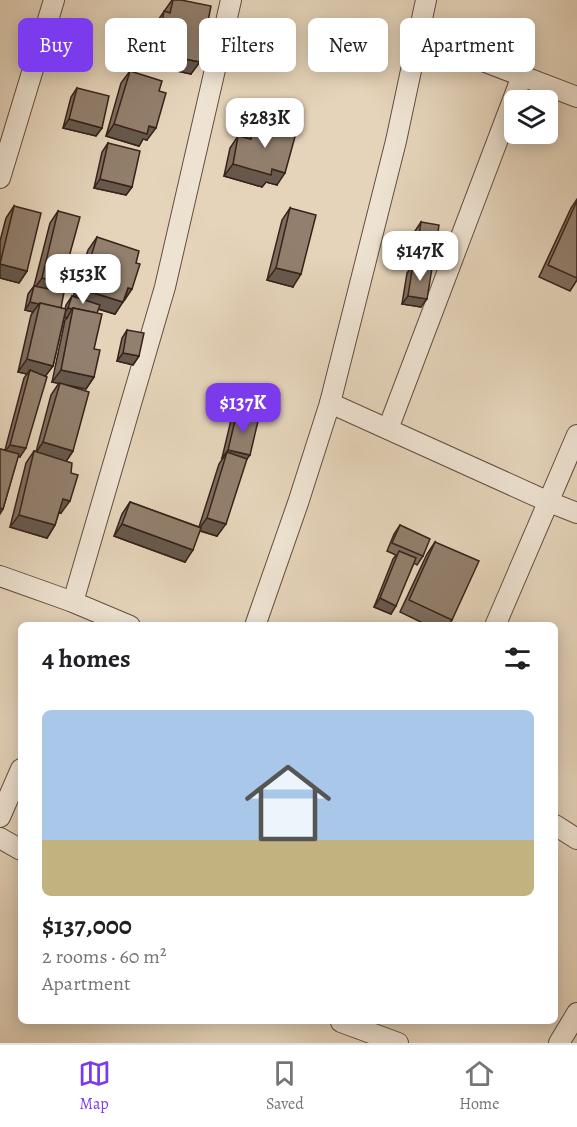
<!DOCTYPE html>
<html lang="en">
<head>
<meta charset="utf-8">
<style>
  body { margin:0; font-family:Alegreya,serif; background:#f6f6f6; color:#202124; height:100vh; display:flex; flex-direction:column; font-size:22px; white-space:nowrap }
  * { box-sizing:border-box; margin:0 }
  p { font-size:20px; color:#757577 }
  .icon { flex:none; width:33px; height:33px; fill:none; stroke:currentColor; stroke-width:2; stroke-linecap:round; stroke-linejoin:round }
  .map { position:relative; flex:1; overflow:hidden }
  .panel { position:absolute; left:18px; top:622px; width:540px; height:402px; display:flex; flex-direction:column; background:#fff; border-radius:9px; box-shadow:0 3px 15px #0003 }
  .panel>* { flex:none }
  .guide { position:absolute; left:18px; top:18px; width:542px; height:54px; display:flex; gap:12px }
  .buttons { position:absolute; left:504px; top:90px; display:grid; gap:12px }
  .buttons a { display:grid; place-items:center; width:54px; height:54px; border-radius:9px; background:#fff; box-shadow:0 3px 15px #0003; font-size:30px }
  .price { position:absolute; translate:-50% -51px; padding:0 14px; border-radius:12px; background:#fff; color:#222; font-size:20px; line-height:39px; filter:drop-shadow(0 2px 3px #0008) }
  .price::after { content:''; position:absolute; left:50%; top:36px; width:18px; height:14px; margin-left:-9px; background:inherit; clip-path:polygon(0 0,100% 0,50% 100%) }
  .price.selected { background:#7c3aed; color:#fff }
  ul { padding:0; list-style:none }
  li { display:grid; align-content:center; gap:12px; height:318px; padding:0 24px }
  li span { display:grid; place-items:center; height:186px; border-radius:9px; color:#555 }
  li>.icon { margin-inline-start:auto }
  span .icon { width:108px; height:108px; fill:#fffc; stroke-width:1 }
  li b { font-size:26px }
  h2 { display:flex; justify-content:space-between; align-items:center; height:72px; padding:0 24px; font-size:26px }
  .tag { padding:0 21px; border-radius:9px; background:#fff; box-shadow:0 3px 15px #0003; font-size:21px; line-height:54px }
  .tag.selected { background:#7c3aed; color:#fff }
  .dock { display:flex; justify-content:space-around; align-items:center; height:84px; border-top:2px solid #e0e0e0; background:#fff; font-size:16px; color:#757577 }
  .dock a { display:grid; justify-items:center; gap:3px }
  .dock .selected { color:#7c3aed }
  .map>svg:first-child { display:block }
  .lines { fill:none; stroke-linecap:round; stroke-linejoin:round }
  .minor-casing { stroke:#634e42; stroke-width:22 }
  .minor { stroke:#eee3d2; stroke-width:20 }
  .wall { fill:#7e6d5e; stroke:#38221a; stroke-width:1.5 }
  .shaded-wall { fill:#66594c; stroke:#38221a; stroke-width:1.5 }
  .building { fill:#927f6d; stroke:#38221a; stroke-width:1.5 }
</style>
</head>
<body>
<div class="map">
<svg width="577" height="1043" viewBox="0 0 577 1043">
  <rect width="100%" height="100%" fill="#e5d4ba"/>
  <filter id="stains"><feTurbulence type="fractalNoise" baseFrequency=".00333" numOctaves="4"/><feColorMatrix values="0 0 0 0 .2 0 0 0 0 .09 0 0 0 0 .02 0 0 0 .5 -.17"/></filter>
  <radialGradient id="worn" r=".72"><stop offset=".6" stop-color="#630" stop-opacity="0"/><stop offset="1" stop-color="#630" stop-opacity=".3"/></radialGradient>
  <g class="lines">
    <!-- minor casing -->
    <g class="minor-casing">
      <g id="minor">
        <polyline points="420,37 577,97"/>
        <polyline points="0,178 54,0"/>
        <polyline points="330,403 549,502 577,513"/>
        <polyline points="388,429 522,76"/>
        <polyline points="0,576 73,602 130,626"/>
        <polyline points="73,602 165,287 231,0"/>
        <polyline points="255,626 298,503 330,403 396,141 426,0"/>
        <polyline points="495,626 577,435"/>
        <polyline points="0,817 21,769"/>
        <polyline points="555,825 577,839"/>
        <polyline points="0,838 21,850"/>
        <polyline points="341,1022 398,1043"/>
        <polyline points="559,1043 577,1013"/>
      </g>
    </g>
    <!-- minor -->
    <use href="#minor" class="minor"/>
  </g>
  <!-- wall -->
  <g class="wall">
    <polygon points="172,0 181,0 191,74 153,66 157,47 151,46 156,23"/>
    <polygon points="130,71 147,140 143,139 139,146 106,136 121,83"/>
    <polygon points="77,88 102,128 96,136 63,128 71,97"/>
    <polygon points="256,122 277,185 266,182 262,187 224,176 230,148 238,136 246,138 248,134"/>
    <polygon points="108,143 132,187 126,195 94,188 102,152"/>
    <polygon points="577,199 577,280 570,291 539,277 571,208"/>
    <polygon points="14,206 27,271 19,283 0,278 0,241 6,218"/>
    <polygon points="290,208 293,287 267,280 282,220"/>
    <polygon points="58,211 69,257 67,284 61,292 61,308 65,309 66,305 72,296 73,297 88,250 97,237 123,301 115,314 98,309 97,313 94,349 94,377 86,389 64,384 73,451 66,461 61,513 59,512 55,525 47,538 10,527 26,463 34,451 36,452 51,395 59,383 52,382 65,320 67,318 64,317 53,366 45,376 20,457 18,456 3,509 0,514 0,449 5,450 24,378 27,374 18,372 31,315 33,312 25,310 28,294 34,286 50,223"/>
    <polygon points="421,222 431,267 421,307 402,304 407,273 410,269 415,231"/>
    <polygon points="127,330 139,356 133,365 117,361 122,338"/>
    <polygon points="237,412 246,460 217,536 200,531 185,562 114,536 122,514 130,502 199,527 219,464 223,458 222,458 231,420"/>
    <polygon points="400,525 423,556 417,565 414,563 391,614 374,607 393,559 396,555 387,551 394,534"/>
    <polygon points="435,542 452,620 448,626 429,626 400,612 427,554"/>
  </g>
  <!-- shaded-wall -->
  <g class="shaded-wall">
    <polygon points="160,34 165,35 157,47 151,46"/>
    <polygon points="161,54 200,62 191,74 153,66"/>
    <polygon points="69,119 102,128 96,136 63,128"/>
    <polygon points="114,124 149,126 156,128 147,140 143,139 139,146 106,136"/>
    <polygon points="233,164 272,169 285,173 277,185 266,182 262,187 224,176"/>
    <polygon points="100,179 132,187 126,195 94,188"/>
    <polygon points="415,262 433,264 427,273 413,265"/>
    <polygon points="0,264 27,271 19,283 0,278"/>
    <polygon points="276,268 301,274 293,287 267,280"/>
    <polygon points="42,278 67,284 58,297 33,290"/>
    <polygon points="128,288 132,289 124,301"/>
    <polygon points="81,289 123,302 115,314 72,301"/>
    <polygon points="408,296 427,299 421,307 402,304"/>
    <polygon points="30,302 39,304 33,312 25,310"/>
    <polygon points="68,308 72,309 67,318 62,316"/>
    <polygon points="123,353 139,356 133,365 117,361"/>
    <polygon points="27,359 53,366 44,378 30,370 27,374 18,372"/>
    <polygon points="61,370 94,377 86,389 52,382"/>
    <polygon points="43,442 73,451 65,463 35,454"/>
    <polygon points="10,445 26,448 20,457 4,453"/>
    <polygon points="228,450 250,455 244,463 227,452 223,458 222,458"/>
    <polygon points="63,499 70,501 61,513 55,511"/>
    <polygon points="19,515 55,525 47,538 10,527"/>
    <polygon points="207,518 226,524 217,536 198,530"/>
    <polygon points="122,524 193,550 185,562 114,536"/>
    <polygon points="380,598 396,606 391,614 374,607"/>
  </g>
  <!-- building -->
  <g class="building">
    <polygon points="173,0 181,0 211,6 200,62 161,54 165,35 160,34 164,11 170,13"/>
    <polygon points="130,71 162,81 159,91 166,93 156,128 149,126 147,134 114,124"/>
    <polygon points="77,88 109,96 102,128 69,119"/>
    <polygon points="256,122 296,133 285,173 272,169 271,175 233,164 238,136 251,139"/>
    <polygon points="108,143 140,151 132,187 100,179"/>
    <polygon points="577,201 577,278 548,265"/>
    <polygon points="14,206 41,213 27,271 0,264"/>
    <polygon points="290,208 316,215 301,274 276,268"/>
    <polygon points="58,211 80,217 69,257 73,258 67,284 42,278"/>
    <polygon points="421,222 439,225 433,264 415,262"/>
    <polygon points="97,237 139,251 136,263 140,264 132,289 128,288 123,302 81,289"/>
    <polygon points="413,264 432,268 427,299 408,296"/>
    <polygon points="34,286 64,292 61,308 40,303 39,304 30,302"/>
    <polygon points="72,296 100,305 97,313 73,308 73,309 68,308"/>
    <polygon points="40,303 66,309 53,366 27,359"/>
    <polygon points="73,308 102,314 94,349 100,350 94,377 61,370"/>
    <polygon points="127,330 144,333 139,356 123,353"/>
    <polygon points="30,370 47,377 26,448 10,445"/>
    <polygon points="60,383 89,392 73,451 43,442"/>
    <polygon points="237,412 259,417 250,455 228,450"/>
    <polygon points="0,449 19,454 3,509 0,508"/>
    <polygon points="34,451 72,463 71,473 78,475 70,501 63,499 55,525 19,515"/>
    <polygon points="227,452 247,459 226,524 207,518"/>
    <polygon points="130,502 201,528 193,550 122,524"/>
    <polygon points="400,525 430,539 423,556 392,543"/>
    <polygon points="435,542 479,561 452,620 409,600"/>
    <polygon points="399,551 416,558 396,606 380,598"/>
  </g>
  <rect width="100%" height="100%" filter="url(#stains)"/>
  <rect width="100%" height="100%" fill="url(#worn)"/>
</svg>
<div class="buttons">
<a><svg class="icon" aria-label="layers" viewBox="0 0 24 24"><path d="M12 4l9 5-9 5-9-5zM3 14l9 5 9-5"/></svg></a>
</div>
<b class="price" style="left:265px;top:149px">$283K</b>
<b class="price" style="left:420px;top:282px">$147K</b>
<b class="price" style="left:83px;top:305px">$153K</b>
<b class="price selected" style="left:243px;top:434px">$137K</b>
<div class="guide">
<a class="tag selected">Buy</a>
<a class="tag">Rent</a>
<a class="tag">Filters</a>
<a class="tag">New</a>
<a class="tag">Apartment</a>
</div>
<section class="panel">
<h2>4 homes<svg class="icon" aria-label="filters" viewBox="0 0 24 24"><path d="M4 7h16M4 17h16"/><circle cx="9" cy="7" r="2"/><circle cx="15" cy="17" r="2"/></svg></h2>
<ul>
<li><span style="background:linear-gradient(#a9c7e8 70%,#c2b280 0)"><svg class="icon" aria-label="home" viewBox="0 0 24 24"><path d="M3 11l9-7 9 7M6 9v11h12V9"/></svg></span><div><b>$137,000</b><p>2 rooms · 60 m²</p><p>Apartment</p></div></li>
</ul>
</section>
</div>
<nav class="dock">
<a class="selected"><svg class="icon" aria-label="map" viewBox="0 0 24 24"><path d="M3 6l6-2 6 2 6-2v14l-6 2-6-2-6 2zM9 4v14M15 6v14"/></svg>Map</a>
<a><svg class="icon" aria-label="saved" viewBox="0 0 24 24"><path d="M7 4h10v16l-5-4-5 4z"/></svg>Saved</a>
<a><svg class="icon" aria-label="home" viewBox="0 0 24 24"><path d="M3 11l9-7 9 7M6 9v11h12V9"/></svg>Home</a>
</nav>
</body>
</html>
